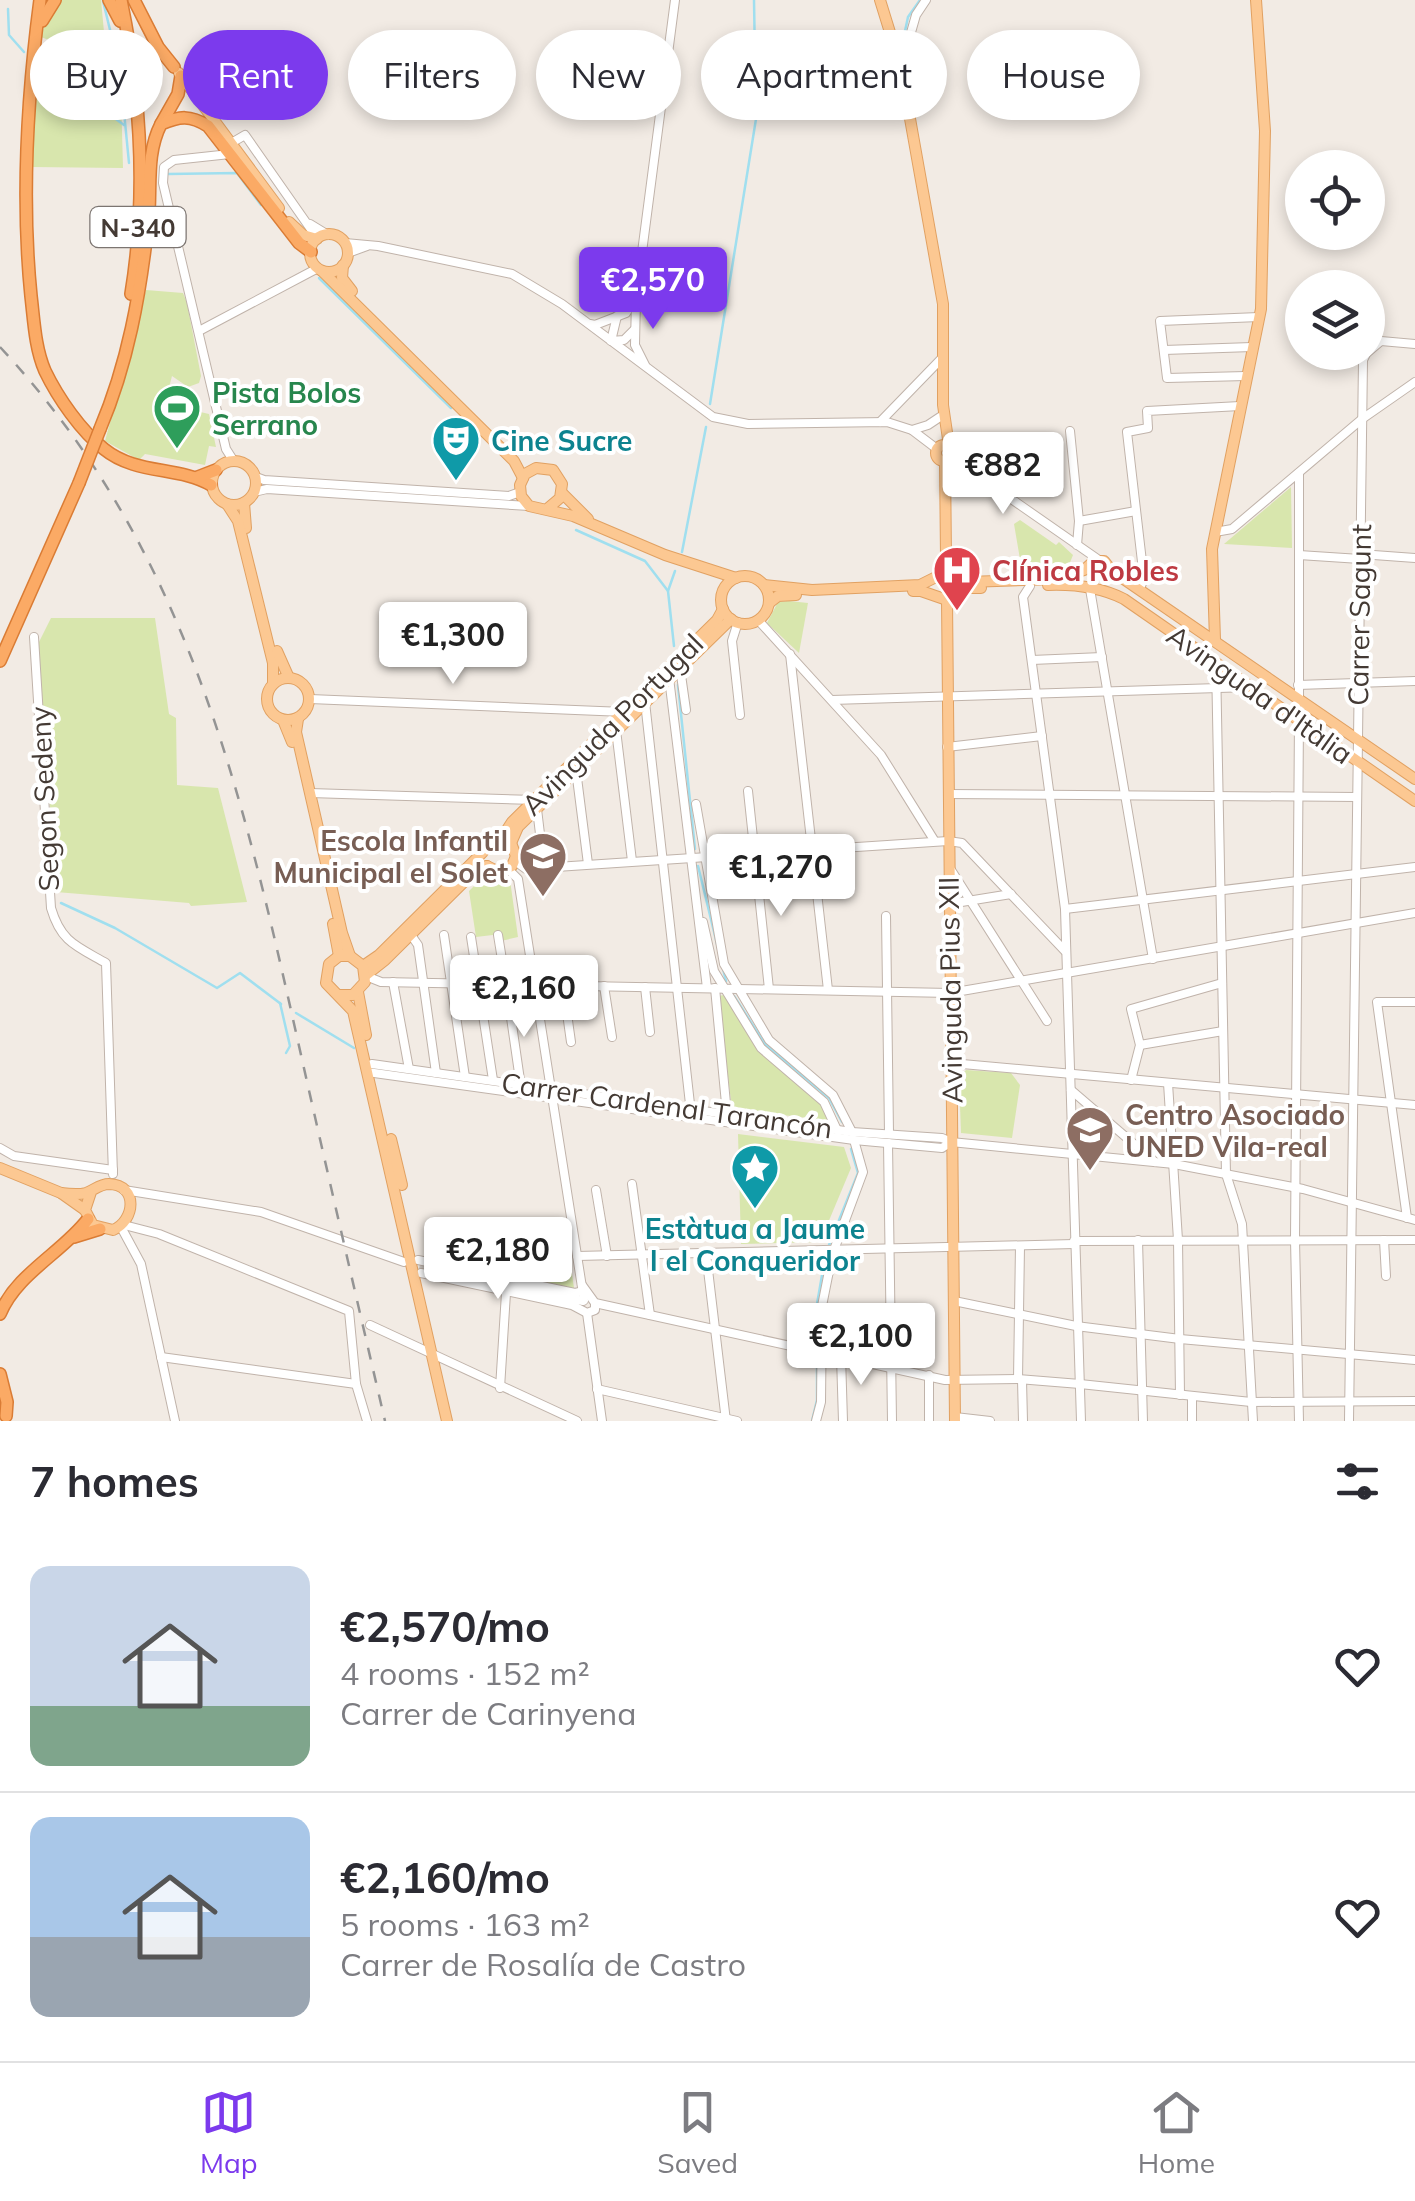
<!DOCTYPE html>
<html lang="en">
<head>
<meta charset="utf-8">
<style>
  body { margin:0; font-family:Mulish,sans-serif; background:#f2f2f3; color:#2b2b33; height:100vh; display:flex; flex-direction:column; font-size:38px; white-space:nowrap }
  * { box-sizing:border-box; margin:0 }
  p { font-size:32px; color:#7c7c81 }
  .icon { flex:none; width:55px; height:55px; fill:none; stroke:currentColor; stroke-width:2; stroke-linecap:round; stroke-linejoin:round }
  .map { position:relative; height:1421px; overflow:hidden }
  .panel { display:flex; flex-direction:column; background:#fff; flex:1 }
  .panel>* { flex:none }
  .guide { position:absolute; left:30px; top:30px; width:1355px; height:90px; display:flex; gap:20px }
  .controls { position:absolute; left:1285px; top:150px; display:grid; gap:20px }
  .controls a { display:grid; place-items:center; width:100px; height:100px; border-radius:50%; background:#fff; box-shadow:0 5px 15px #0003; font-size:50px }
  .price { position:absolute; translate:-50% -85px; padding:0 22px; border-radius:10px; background:#fff; color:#222; font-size:32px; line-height:65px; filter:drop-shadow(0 2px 5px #0008) }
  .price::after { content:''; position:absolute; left:50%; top:60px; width:30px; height:22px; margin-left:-15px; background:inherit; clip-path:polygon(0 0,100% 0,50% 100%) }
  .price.active { background:#7c3aed; color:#fff }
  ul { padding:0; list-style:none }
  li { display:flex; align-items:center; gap:30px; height:250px; padding:0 30px }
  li+li { border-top:2px solid #e1e1e2 }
  li span { display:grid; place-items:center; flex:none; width:280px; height:200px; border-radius:20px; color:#555 }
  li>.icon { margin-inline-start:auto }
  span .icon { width:120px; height:120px; fill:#fffc; stroke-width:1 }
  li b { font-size:42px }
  h2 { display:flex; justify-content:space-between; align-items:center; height:120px; padding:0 30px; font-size:42px }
  .pill { padding:0 35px; border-radius:45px; background:#fff; box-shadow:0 5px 15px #0003; font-size:35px; line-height:90px }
  .pill.active { background:#7c3aed; color:#fff }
  .tabs { display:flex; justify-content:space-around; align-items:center; height:140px; border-top:2px solid #e1e1e2; background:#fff; font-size:28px; color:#7c7c81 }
  .tabs a { display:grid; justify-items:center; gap:5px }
  .tabs .active { color:#7c3aed }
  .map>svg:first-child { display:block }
  .green { fill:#d8e6ad }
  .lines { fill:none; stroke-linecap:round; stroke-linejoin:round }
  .stream { stroke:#a0dfef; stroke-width:2.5 }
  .minor-tunnel { stroke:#cfc8c1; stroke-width:8; stroke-dasharray:8 4; stroke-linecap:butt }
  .minor-casing { stroke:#c0b3aa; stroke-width:10 }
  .major-casing { stroke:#e1a162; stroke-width:12 }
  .highway-casing { stroke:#da7c35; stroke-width:14 }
  .minor { stroke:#fff; stroke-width:8 }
  .major { stroke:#fcc892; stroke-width:10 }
  .highway { stroke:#fbaa65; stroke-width:11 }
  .rail { stroke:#949494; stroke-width:2.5; stroke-dasharray:12 12; stroke-linecap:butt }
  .highway-bridge-casing { stroke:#da7c35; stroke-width:14; stroke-linecap:butt }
  .highway-bridge { stroke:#fbaa65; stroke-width:11 }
  .labels { text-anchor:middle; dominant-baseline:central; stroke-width:8; stroke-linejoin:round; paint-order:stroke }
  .shield { fill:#fff; stroke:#7c7571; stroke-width:2.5 }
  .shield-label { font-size:25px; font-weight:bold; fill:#443a34 }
  .leisure-label { font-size:28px; font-weight:bold; fill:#27864d; stroke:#fff; text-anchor:start }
  .culture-label { font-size:28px; font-weight:bold; fill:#0d838f; stroke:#fff; text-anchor:start }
  .health-label { font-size:28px; font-weight:bold; fill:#be3a42; stroke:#fff; text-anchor:start }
  .street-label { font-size:28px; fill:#443a34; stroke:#fff }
  .education-label { font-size:28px; font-weight:bold; fill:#785e54; stroke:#fff; text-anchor:end }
</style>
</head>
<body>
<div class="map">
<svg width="1415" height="1421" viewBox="0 0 1415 1421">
  <rect width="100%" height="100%" fill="#f2ebe4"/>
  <!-- green -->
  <g class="green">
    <polygon points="61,0 101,0 104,32 110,36 121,94 123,168 32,167 31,124 38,51 65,60 69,48 41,37 48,12"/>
    <polygon points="146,290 183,293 187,303 201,376 199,383 188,387 172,376 166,399 157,402 209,414 216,447 209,446 205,465 145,454 139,460 105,441"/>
    <polygon points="1291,487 1292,548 1224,544"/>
    <polygon points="1020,520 1056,545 1059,542 1073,555 1069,565 1057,571 1022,571 1014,524"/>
    <polygon points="789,601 808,603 799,653 767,623 778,602"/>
    <polygon points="51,618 155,618 169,714 176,718 177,785 218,788 247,902 191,906 189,903 56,892 38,644"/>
    <polygon points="510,880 518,937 501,941 501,934 476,937 469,891 478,882"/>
    <polygon points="724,995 750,1034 822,1104 832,1121 732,1109 718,996"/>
    <polygon points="966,1070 1011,1073 1020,1085 1012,1138 961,1133 959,1077"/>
    <polygon points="738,1134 844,1147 851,1168 820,1242 741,1244"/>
    <polygon points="520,1253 569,1253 574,1288 450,1263 478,1255"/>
  </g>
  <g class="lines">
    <!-- stream -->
    <g class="stream">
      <polyline points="103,1 120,71 129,163"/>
      <polyline points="8,9 9,35 24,52"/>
      <polyline points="905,31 908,17 920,0"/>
      <polyline points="38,62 80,93"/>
      <polyline points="87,98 124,125"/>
      <polyline points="168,174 237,173 261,205"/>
      <polyline points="319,278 451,408"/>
      <polyline points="710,404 756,119 754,0"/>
      <polyline points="576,530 645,561 668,591"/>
      <polyline points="682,552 706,427"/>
      <polyline points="674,646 668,591 675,571"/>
      <polyline points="678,685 695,849"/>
      <polyline points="698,866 726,981"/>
      <polyline points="61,903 115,928 217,988 240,973 281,1004"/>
      <polyline points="734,996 765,1044 829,1098 842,1122"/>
      <polyline points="280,1003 290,1046 286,1053"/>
      <polyline points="296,1013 354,1048"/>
      <polyline points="829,1245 858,1173 851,1149"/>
      <polyline points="817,1343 817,1304 825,1258"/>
      <polyline points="812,1421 817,1400 817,1358"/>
    </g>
    <!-- minor-tunnel -->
    <polyline class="minor-tunnel" points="408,1263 434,1270"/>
    <!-- minor casing -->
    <g class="minor-casing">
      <g id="minor">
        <polyline points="902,64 916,15 926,0"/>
        <polyline points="228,145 245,135 317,238"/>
        <polyline points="230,154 174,160 164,167 163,183 226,449 233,460"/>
        <polyline points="310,224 328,235"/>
        <polyline points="345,243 378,246 512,274 562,304 713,417 748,424 887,422 912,430 937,449"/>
        <polyline points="348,253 367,246"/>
        <polyline points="617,316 611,341 624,340 634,330"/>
        <polyline points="590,324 595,325 626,313 633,302"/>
        <polyline points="199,331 318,268"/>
        <polyline points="1164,350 1252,347"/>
        <polyline points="1368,352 1381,341 1415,344"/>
        <polyline points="645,365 635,345 636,298 675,0"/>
        <polyline points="1246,376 1167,378 1160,321 1259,317"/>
        <polyline points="880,422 943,357"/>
        <polyline points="912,430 928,425 940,417"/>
        <polyline points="1070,431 1079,521 1077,545"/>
        <polyline points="951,457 1099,560"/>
        <polyline points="256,477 264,480 509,496 520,492"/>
        <polyline points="946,481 970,472"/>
        <polyline points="254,492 267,489 529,506"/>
        <polyline points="1079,521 1136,511"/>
        <polyline points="1215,532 1232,529 1362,419 1415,382"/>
        <polyline points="1360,554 1415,558"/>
        <polyline points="1299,555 1360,559"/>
        <polyline points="1030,586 1023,597 1065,909 1081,1421"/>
        <polyline points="1140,588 1144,579 1127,432 1148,428 1147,411 1240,406"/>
        <polyline points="1090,589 1153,959"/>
        <polyline points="758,620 881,755 934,840"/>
        <polyline points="738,622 732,641 740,715"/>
        <path d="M34 637 51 908C61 942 76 946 106 963L113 1174"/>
        <polyline points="790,654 828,990"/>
        <polyline points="1032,660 1102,657"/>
        <polyline points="1216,663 1226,1174 1242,1224 1253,1421"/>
        <polyline points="680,668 686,710"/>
        <polyline points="669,678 707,988"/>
        <polyline points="1298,685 1415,681"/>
        <polyline points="1299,698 1299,473"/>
        <polyline points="310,699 624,712"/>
        <polyline points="832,700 1251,687"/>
        <polyline points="645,702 691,1113"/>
        <polyline points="1299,720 1295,1240 1299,1421"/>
        <polyline points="616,730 632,861"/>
        <polyline points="947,747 1042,736"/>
        <polyline points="576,770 588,864"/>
        <polyline points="748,791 769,989"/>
        <polyline points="310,793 535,800"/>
        <polyline points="948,794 1357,797"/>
        <polyline points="696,804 724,964 769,1040 833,1095 852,1132"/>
        <polyline points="537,809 544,867"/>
        <polyline points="515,861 526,869 948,841 962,843 1065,951"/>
        <polyline points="508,869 518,879 584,1300"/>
        <polyline points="951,870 1047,1021"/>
        <polyline points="949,904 1011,894"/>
        <polyline points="1065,909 1415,867"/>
        <polyline points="886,916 889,1133"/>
        <polyline points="703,922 714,971 761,1048 824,1102 837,1130"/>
        <polyline points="411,935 418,945 436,1073"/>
        <polyline points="444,935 465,1077"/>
        <polyline points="498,935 505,978"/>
        <polyline points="471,937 493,1080"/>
        <polyline points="366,976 381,982 950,993 1415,913"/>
        <polyline points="393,982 409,1069"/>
        <polyline points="563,985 571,1042"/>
        <polyline points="604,986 612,1037"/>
        <polyline points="645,987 650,1032"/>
        <polyline points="715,988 727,1114"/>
        <polyline points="507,990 520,1080"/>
        <polyline points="1140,1045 1223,1031"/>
        <polyline points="951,1063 1415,1105"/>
        <polyline points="372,1064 852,1132 942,1138 951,1142 1174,1164 1303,1189 1415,1220"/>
        <polyline points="367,1072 854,1140 942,1148 951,1142"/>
        <polyline points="1131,1080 1140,1045 1131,1009 1222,983"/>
        <polyline points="1168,1083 1178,1240 1180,1395"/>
        <polyline points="1071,1090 1155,1162"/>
        <polyline points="888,1143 892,1421"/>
        <polyline points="0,1148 14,1156 113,1170"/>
        <polyline points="632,1184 650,1315"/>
        <polyline points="124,1190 261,1212 404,1262"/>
        <polyline points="596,1190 607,1256"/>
        <polyline points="1407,1218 1377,1002 1415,1002"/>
        <polyline points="124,1225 159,1234 349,1311 356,1384 367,1421"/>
        <polyline points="121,1227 141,1264 175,1421"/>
        <polyline points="1138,1240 1143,1421"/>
        <polyline points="1384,1240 1386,1276"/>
        <polyline points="1074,1241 1415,1240"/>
        <polyline points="706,1253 726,1421"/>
        <polyline points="577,1256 1074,1244"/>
        <polyline points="418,1260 575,1293 582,1291"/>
        <polyline points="434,1270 583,1301"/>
        <polyline points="421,1273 572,1305 587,1313 595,1310 595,1303"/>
        <polyline points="582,1285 595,1303 945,1380 1018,1379 1080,1384 1251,1402 1415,1401"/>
        <polyline points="954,1301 1076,1326 1180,1339 1415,1360"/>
        <polyline points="587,1313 602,1421"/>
        <polyline points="370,1325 577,1421"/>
        <polyline points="841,1356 843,1421"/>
        <polyline points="161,1357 356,1384"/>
        <polyline points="929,1375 929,1421"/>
        <polyline points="1018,1379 1020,1246"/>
        <polyline points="1022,1380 1023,1421"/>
        <polyline points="500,1388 506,1293"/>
        <polyline points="597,1389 737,1421"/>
        <polyline points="1192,1397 1192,1421"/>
        <polyline points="955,1417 990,1421"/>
        <polyline points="816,1421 821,1402 822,1306 828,1276 834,1250 863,1172 854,1140"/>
        <polyline points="1349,1421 1363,360 1367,352"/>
      </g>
    </g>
    <!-- major casing -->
    <g class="major-casing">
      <g id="major">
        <polyline points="880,0 901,68 943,304 943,405 949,446"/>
        <polyline points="179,73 279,208"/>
        <polyline points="289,222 303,235 317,239"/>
        <circle cx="329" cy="253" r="19"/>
        <polyline points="343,265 342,278 352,291"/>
        <polyline points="322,271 514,461 523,478"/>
        <circle cx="944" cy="453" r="8"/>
        <circle cx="234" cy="483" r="22"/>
        <polyline points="562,493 588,519"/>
        <polyline points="244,503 246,528"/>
        <polyline points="227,504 238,521 273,663 273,684"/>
        <polyline points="547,509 560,498 562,484 553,470 536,468 525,474 520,485 521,496 529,506 573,516 665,555 736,578"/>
        <polyline points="940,574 946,556 945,461"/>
        <circle cx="745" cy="600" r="24"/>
        <polyline points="764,585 812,590 920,585 944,573 968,582 1056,579 1084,570 1094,561 1104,561 1112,571 1415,779"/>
        <path d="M1048 585C1076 584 1100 587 1124 599L1415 801"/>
        <polyline points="913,591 921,591 947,600"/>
        <polyline points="947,600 955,1421"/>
        <polyline points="947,600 969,588 981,588"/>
        <polyline points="769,603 778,596 796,595"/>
        <polyline points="1215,640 1212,549 1261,309 1265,131 1256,0"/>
        <polyline points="277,651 289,678"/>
        <circle cx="288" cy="699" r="21"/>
        <polyline points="298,719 296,732 342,933 350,956"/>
        <polyline points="283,720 292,742"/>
        <polyline points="501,839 512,822 717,620 723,609"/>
        <polyline points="511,843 518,827 731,619"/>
        <polyline points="487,866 499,872 512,866 516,856 511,843"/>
        <polyline points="333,924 339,956"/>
        <polyline points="363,966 379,955 483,852"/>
        <polyline points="366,975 385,960 477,869 487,866"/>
        <polyline points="358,992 366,1035"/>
        <polyline points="340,995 353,995 365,982 363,966 350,956 339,956 329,964 326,983 353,1011 447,1421"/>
        <polyline points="391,1139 402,1185"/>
        <polyline points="0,1168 61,1193 85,1210"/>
        <path d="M61 1193C69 1194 78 1195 86 1193 94 1190 100 1184 109 1184 139 1185 135 1221 113 1230L93 1225 85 1210 91 1192"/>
      </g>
    </g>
    <!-- highway casing -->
    <g class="highway-casing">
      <g id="highway">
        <path d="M40 0C27 98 21 197 31 296 34 321 35 348 45 371 58 398 81 431 104 449 136 475 178 466 211 485"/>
        <polyline points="109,0 120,21"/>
        <path d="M121 0C141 96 147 196 131 294"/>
        <polyline points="134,0 158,47 174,67"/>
        <polyline points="42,21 55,0"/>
        <polyline points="161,124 178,94 181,76"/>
        <path d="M100 429C128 363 140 295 148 224 152 190 145 155 161 124 180 116 190 115 208 126L299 243 311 252"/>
        <polyline points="198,477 216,470"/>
        <polyline points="0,661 79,483"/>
        <polyline points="74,1237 100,1229"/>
        <path d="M0 1314C16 1274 63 1252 88 1219"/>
        <polyline points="0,1374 7,1402 6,1416"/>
      </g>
    </g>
    <!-- minor -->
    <use href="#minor" class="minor"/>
    <!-- major -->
    <use href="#major" class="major"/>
    <!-- highway -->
    <use href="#highway" class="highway"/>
    <!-- rail -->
    <path class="rail" d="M0 347C187 548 241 787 299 1046 327 1171 356 1296 385 1421"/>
    <!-- highway-bridge casing -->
    <g class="highway-bridge-casing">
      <polyline id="highway-bridge" points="79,483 100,429"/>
    </g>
    <!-- highway-bridge -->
    <use href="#highway-bridge" class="highway-bridge"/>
  </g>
  <!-- icons -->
  <defs>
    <g id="stadium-pin" transform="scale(2.5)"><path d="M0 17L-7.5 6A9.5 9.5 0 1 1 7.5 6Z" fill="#2e9e5b" stroke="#fff"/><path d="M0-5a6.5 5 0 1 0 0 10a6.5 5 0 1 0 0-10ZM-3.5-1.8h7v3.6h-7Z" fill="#fff"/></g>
    <g id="theatre-pin" transform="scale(2.5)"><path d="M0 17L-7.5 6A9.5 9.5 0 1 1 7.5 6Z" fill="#0f9aa8" stroke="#fff"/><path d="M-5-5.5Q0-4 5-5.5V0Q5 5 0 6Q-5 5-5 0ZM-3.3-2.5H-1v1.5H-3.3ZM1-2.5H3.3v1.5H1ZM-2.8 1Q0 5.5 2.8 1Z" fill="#fff"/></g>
    <g id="hospital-pin" transform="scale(2.5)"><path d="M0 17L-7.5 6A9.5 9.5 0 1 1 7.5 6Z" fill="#e0444e" stroke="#fff"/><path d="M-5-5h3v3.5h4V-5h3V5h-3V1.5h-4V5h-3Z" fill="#fff"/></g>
    <g id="school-pin" transform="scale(2.5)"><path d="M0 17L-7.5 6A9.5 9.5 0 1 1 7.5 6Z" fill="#8d6e63" stroke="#fff"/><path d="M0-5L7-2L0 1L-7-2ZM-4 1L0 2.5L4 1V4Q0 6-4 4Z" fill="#fff"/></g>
    <g id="university-pin" transform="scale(2.5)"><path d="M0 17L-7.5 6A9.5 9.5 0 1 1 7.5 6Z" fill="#8d6e63" stroke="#fff"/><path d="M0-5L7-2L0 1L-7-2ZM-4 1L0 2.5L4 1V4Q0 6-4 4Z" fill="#fff"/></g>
    <g id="sight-pin" transform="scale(2.5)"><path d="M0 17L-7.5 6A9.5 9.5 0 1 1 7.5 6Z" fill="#0f9aa8" stroke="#fff"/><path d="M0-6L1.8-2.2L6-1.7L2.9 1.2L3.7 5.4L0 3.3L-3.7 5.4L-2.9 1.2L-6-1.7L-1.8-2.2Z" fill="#fff"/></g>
  </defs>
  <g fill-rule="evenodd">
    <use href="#stadium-pin" x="177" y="408"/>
    <use href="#theatre-pin" x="456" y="440"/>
    <use href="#hospital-pin" x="957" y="570"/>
    <use href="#school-pin" x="543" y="856"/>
    <use href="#university-pin" x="1090" y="1130"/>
    <use href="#sight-pin" x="755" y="1168"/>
  </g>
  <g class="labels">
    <!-- shield labels -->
    <rect class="shield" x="90.5" y="207" width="95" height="40" rx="8"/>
    <g class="shield-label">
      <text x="138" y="227">N-340</text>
    </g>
    <!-- leisure labels -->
    <g class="leisure-label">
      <text x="212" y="392">Pista Bolos<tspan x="212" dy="32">Serrano</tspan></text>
    </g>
    <!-- culture labels -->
    <g class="culture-label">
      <text x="491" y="440">Cine Sucre</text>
      <text x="755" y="1228" text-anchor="middle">Estàtua a Jaume<tspan x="755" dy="32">I el Conqueridor</tspan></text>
    </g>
    <!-- health labels -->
    <g class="health-label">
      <text x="992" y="570">Clínica Robles</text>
    </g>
    <!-- street labels -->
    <g class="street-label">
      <text transform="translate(1359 615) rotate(-89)">Carrer Sagunt</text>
      <text transform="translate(1260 694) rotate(35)">Avinguda d'Itàlia</text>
      <text transform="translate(612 724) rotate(-45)">Avinguda Portugal</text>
      <text transform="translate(44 799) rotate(-93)">Segon Sedeny</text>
      <text transform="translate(950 990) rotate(-91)">Avinguda Pius XII</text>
      <text transform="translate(667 1105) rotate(8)">Carrer Cardenal Tarancón</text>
    </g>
    <!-- education labels -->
    <g class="education-label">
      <text x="508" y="840">Escola Infantil<tspan x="508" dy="32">Municipal el Solet</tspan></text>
      <text x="1125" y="1114" text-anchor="start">Centro Asociado<tspan x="1125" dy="32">UNED Vila-real</tspan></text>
    </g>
  </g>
</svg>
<div class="controls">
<a><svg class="icon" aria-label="locate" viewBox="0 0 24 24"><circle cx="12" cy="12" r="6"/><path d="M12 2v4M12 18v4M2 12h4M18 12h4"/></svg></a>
<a><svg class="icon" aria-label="layers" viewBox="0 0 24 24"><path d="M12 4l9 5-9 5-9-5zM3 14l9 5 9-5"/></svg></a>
</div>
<b class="price active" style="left:653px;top:332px">€2,570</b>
<b class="price" style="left:1003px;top:517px">€882</b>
<b class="price" style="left:453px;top:687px">€1,300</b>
<b class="price" style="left:781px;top:919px">€1,270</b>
<b class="price" style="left:524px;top:1040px">€2,160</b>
<b class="price" style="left:498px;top:1302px">€2,180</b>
<b class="price" style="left:861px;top:1388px">€2,100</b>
<div class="guide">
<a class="pill">Buy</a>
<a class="pill active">Rent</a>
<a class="pill">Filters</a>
<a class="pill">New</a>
<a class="pill">Apartment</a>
<a class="pill">House</a>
</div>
</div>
<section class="panel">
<h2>7 homes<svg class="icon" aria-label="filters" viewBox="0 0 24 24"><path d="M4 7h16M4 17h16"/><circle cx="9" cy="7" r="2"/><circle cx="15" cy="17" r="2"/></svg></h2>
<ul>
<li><span style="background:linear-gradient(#c9d6e8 70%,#7fa58c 0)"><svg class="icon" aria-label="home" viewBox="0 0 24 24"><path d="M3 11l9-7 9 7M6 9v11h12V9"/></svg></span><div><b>€2,570/mo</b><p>4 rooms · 152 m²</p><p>Carrer de Carinyena</p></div><svg class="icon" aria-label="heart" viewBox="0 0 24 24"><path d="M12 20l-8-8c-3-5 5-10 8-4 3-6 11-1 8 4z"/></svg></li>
<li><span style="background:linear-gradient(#a9c7e8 60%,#9aa5b1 0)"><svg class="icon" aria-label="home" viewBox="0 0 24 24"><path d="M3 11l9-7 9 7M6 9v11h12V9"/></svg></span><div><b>€2,160/mo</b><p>5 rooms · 163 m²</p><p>Carrer de Rosalía de Castro</p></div><svg class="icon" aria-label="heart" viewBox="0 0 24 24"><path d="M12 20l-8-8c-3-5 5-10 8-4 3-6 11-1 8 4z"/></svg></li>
</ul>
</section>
<nav class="tabs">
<a class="active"><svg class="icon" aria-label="map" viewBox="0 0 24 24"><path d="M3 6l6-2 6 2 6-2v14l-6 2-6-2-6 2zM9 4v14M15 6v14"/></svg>Map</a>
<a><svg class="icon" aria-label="saved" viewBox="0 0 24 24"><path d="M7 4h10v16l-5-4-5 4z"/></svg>Saved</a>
<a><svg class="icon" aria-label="home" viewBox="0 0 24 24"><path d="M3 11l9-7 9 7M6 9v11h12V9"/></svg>Home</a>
</nav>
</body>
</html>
